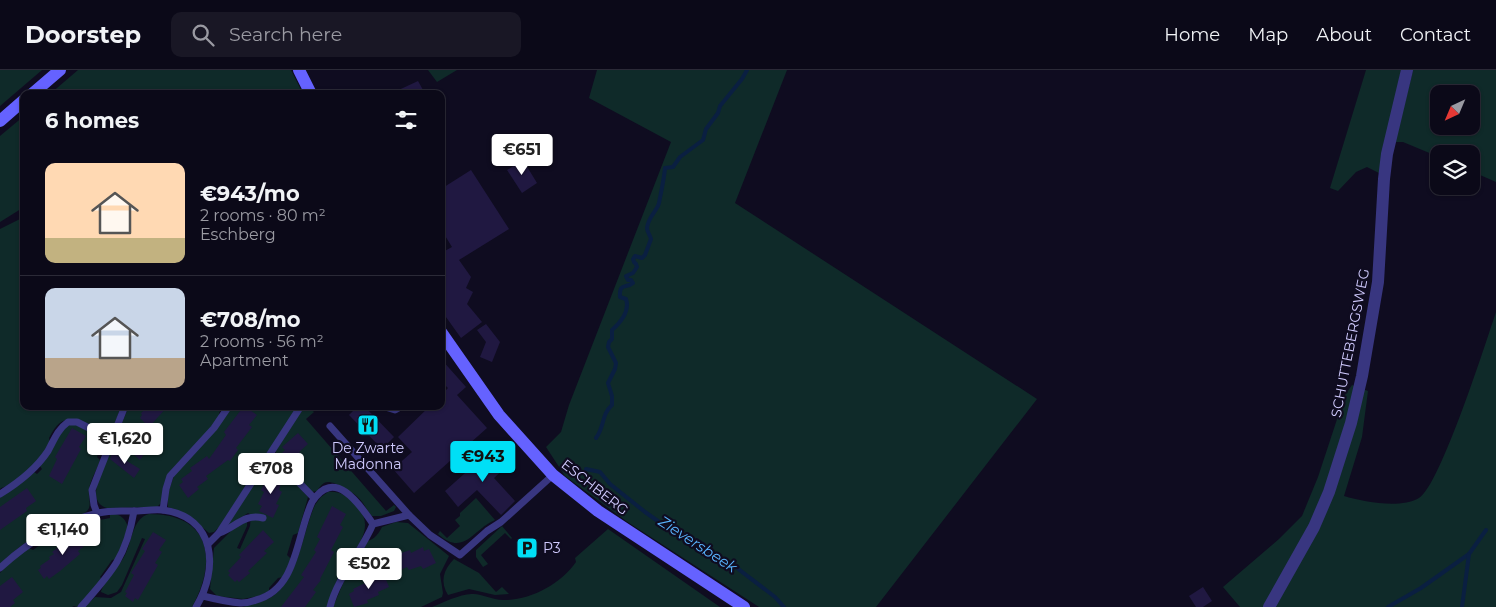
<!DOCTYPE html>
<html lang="en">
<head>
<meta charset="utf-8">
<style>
  body { margin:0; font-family:Montserrat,sans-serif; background:#191725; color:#f1f3f6; height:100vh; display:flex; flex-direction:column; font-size:19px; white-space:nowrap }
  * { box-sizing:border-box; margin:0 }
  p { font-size:16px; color:#9a9aa2 }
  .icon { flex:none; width:28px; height:28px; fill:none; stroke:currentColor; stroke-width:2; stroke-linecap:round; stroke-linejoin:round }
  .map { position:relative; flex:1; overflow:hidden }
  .panel { position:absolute; left:20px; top:20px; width:425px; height:320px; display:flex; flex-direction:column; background:#0b0918; border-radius:10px; box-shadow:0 1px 4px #0004,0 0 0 1px #2b2a37 }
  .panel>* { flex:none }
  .needle { width:32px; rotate:224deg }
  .tools { position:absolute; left:1430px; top:15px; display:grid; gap:10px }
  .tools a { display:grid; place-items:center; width:50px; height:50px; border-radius:10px; background:#0b0918; box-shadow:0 1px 4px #0004,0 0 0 1px #2b2a37; font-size:25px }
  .price { position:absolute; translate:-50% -42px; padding:0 11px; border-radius:5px; background:#fff; color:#222; font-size:16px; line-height:32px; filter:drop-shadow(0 1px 2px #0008) }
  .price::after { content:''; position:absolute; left:50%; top:30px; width:15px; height:11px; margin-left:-8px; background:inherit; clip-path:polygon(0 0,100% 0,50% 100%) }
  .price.active { background:#00dff6; color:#111 }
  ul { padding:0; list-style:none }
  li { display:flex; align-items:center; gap:15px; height:125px; padding:0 25px }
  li+li { border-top:1px solid #2b2a37 }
  li span { display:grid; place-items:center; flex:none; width:140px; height:100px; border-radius:10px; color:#555 }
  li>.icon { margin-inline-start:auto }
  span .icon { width:60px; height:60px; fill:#fffc; stroke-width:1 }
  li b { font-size:21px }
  h2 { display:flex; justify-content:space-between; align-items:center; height:60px; padding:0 25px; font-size:21px }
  header { display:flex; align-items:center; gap:30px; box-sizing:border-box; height:70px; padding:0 25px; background:#0b0918; border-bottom:1px solid #2b2a37 }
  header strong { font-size:24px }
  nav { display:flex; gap:28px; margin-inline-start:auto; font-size:18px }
  .search { width:350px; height:45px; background:#191725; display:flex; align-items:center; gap:12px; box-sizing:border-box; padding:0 18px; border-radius:10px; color:#9a9aa2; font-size:19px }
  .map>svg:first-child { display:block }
  .green { fill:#0f2a29; fill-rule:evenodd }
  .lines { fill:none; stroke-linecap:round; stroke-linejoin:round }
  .stream { stroke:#0a1f41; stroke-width:4 }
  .building { fill:#201841 }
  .lane { stroke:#383680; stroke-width:7 }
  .street { stroke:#383680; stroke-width:12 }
  .secondary { stroke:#6562ff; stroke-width:12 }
  .labels { text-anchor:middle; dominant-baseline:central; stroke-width:4.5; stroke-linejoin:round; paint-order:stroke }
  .street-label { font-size:14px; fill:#d1cbff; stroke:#0f0c20 }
  .poi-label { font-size:14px; fill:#d1cbff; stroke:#0f0c20 }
  .water-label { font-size:15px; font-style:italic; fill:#59b4ff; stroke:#0f0c20 }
</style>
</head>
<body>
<header>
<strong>Doorstep</strong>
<div class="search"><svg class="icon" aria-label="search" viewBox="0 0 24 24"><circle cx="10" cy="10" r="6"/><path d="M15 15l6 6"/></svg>Search here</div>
<nav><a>Home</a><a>Map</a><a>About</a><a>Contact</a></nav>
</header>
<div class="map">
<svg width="1496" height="537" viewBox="0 0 1496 537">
  <rect width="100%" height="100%" fill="#0f0c20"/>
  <!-- green -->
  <g class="green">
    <polygon points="0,0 42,0 0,36"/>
    <polygon points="78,0 291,0 303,24 50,24"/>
    <polygon points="428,0 457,0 437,12"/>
    <polygon points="597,0 787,0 735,133 1037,329 876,537 759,537 626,451 565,406 546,377 561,362 569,335 671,72 589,28"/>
    <polygon points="1366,0 1401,0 1381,104 1367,97 1356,102 1338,121 1330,118"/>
    <path d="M1413 0H1496V112L1471 101V84H1439V87L1403 72H1395ZM1439 24H1471V56H1439Z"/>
    <polygon points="24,46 24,137 0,152 0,66"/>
    <path d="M24 147V336H121L114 356 109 357 106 363C81 355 66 334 49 368L50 373C41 388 24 409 7 416 5 417 2 417 0 419V159Z"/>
    <path d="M1496 242V537H1240L1223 517 1279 469 1302 446 1318 407 1345 325 1352 315 1368 321 1362 367 1344 426C1364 432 1400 439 1419 428 1440 416 1486 272 1496 242Z"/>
    <path d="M129 336H223L219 343 220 346 208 361 172 399 169 403 161 433 157 437 107 438C94 434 95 422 98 411Z"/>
    <polygon points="232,336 298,336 220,456 214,462 209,463 190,447 179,441 168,437 168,423 175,403 226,346"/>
    <path d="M303 336H307L314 342 306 349 386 441 394 435 396 437 394 441 381 446H372C368 442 366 437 363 433 355 422 347 420 336 414 326 410 323 412 317 421L312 422 276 385V381Z"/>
    <path d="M74 354 103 369 97 387 100 390C97 400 91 408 89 419 88 425 91 433 89 438 85 447 69 448 61 452 38 463 18 476 0 494V427L34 402 37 404 42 399 40 396 65 356Z"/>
    <polygon points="269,391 275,392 308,427 298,463 293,465 287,485 291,489 283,507 278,508 269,518 269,521 259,526 243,529 217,526 210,519 214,478 234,458 247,451 247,456 237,478 240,479 250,456 251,445 248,443 225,458"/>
    <path d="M328 422C339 421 345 425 353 432 381 457 353 480 340 504 335 514 331 526 328 537H244C253 531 264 532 273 526 299 507 302 464 315 435L321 427Z"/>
    <path d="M476 428 495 450C472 460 464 487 438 464L440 461 447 468 460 456 455 450 460 446V443Z"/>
    <path d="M110 444C119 443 125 448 128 457L117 489 112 490 100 507 102 509 77 537 74 536 72 537H0V503L10 492 29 478 33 480 47 470 46 467 68 456 94 447 95 451 110 448Z"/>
    <path d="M149 444C211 444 218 491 192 537H85L95 527 111 528 121 522 145 469 142 468 122 515 117 522 108 525 101 522C103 513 121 495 126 483 132 470 133 448 149 444Z"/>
    <path d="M396 452 408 453 449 486 440 504 443 523 442 527 421 537H333L345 509 348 510 357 498 355 493 368 471C375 469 379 463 382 457Z"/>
    <polygon points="502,456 512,468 511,469 505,463 481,485 488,494 483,497 476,487 476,480"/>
    <path d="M608 459 720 537H432C442 533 462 523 473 524 483 524 492 530 503 530 529 531 561 514 576 492L575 488Z"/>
    <path d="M454 489 479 503 496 522 502 517 509 524 495 525 469 519 448 525C440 512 443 500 454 489Z"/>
  </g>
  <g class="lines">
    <!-- stream -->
    <g class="stream">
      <path d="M596 368C605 356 601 345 612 335V326L608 313 615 299 616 293 608 277 609 272 612 269V260C621 252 630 241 626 229L620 227C619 212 626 219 633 213L631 210H628L626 206 633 203 637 197 636 194 634 192 633 189 635 186 642 188 645 185 651 169C650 165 647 162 647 158 648 147 657 141 659 133 661 122 664 110 665 98L673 97 680 87 703 70 706 59 718 43 720 36 742 9 747 0"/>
      <polyline points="586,399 600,402 610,414 645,442 672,461 733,495 775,527 784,537"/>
      <polyline points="1388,537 1421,518 1469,484 1486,460"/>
      <polyline points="1462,537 1469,484"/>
    </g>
  </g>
  <!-- building -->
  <g class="building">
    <polygon points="418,11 423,20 415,24 390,24"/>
    <polygon points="523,90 537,113 522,123 507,100"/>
    <polygon points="471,100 509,159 459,190 471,207 466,218 473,222 467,234 482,252 461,268 441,240 441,183 452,177 441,159 441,119"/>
    <polygon points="486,254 500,272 492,292 480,287 486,272 477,260"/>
    <polygon points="441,289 466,317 457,325 487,358 414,423 393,399 412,382 398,367 430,336 441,336 441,325 448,318 441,311"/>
    <polygon points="148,336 168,336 149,357 140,348 142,345 141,343"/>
    <polygon points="244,336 257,345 249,355 252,357 236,378 238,380 230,391 228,390 206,406 208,409 197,417 199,419 188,428 179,415 183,412 181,409 192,401 190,398 207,386 209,389 226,365 224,362"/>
    <polygon points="358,336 364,336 394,367 382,379 349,345"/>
    <polygon points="72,358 86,366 79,377 81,379 62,414 49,406 57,389 55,387"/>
    <polygon points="141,362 153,372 140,390 128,379"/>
    <polygon points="298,363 308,374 299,382 302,385 291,395 281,384 285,380 282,377"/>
    <polygon points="493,378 508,395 494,408 515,431 501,445 477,420 458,437 445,421"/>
    <polygon points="112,382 140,399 134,408 110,389"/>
    <polygon points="270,402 283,408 279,420 282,422 276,434 279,435 273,448 259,441 262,436 258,434 264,422 261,420"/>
    <polygon points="27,418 36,431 26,438 27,441 0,460 0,437"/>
    <polygon points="332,436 346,444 340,455 343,457 331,480 334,482 320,509 321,510 313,520 316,522 305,537 281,537 304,507 301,505 316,482 314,480 320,469 317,467"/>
    <polygon points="263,460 274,472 264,481 267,483 248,501 250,503 239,512 237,510 235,512 228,505 230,503 228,501 241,487 239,485"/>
    <polygon points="79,461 88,473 78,481 80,484 60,501 49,509 47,506 44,509 38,500 41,498 40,496 50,489 49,487 54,484 52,482"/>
    <polygon points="153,462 166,470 159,480 162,482 155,493 158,495 138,530 135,528 133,532 125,526 127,523 125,522 134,505 131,503 145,481 142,479"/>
    <polygon points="423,477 424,481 429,479 436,493 423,499 421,496 409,500 407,497 396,502 390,487 410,480 411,483"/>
    <polygon points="383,502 389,517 378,522 379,525 367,530 368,533 354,537 349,524 354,521 353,519 365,513 364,511"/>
    <polygon points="12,507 23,522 13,530 15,533 10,537 0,537 0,516"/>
    <polygon points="1203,517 1212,531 1203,537 1196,537 1189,526"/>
  </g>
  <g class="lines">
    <!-- lane -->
    <g class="lane">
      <polyline points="382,336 395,340 402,336"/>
      <polyline points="330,356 409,445"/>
      <polyline points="271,384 314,428"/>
      <path d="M0 424C18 413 36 399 48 381 54 370 58 359 68 352H77L113 370"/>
      <polyline points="163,440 166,419 170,406 214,358 229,336"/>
      <polyline points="97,443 94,435 92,420 125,336"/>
      <polyline points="373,454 409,445 430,465 460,485 487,461 501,452 553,405"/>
      <path d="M219 463C235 458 244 443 263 448"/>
      <polyline points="209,473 219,463 301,336"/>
      <path d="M0 498C28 472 61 452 98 443 110 440 121 441 133 441 142 441 153 439 163 440 216 447 219 499 196 537"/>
      <path d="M203 526C215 529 228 532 241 533 246 533 251 532 256 530 298 519 296 466 312 432 334 397 359 433 373 454 361 483 338 506 330 537"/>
      <path d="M81 537C111 503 126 488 134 441"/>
    </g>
    <!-- street -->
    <polyline class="street" points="1269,537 1314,457 1329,422 1351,353 1362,306 1378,212 1384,109 1387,84 1407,0"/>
    <!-- secondary -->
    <g class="secondary">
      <polyline points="299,0 311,24"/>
      <polyline points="32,24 60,0"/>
      <polyline points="0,51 24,30"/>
      <polyline points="441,262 499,345 553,405 598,441 744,537"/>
    </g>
  </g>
  <!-- icons -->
  <defs>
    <g id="restaurant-square" transform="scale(1.125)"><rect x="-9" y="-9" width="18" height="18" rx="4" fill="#00dff6" stroke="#0f0c20"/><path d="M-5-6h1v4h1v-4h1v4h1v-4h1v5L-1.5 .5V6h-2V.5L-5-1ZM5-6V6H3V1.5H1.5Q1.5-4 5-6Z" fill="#111"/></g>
    <g id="parking-square" transform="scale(1.125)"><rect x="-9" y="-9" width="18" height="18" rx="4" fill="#00dff6" stroke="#0f0c20"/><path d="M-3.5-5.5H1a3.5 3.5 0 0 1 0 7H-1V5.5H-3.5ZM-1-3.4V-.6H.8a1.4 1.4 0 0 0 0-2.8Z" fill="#111"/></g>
  </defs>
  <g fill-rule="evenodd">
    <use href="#restaurant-square" x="368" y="355"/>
    <use href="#parking-square" x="527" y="478"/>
  </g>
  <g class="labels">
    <!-- street labels -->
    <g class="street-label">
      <text transform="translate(1350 273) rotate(-79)">SCHUTTEBERGSWEG</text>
      <text transform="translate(595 417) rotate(38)">ESCHBERG</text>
    </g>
    <!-- poi labels -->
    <g class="poi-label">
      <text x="368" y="378">De Zwarte<tspan x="368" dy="16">Madonna</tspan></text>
      <text x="543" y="478" text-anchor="start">P3</text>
    </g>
    <!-- water labels -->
    <g class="water-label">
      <text transform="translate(698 474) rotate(33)">Zieversbeek</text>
    </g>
  </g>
</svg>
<div class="tools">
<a><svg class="needle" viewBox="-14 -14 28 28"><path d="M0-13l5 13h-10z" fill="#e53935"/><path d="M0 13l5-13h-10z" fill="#9a9aa2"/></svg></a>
<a><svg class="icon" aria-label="layers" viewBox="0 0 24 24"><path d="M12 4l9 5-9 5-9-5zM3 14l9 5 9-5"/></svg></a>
</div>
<b class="price" style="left:522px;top:106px">€651</b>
<b class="price" style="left:125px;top:395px">€1,620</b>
<b class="price active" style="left:483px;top:413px">€943</b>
<b class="price" style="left:271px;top:425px">€708</b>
<b class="price" style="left:63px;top:486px">€1,140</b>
<b class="price" style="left:369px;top:520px">€502</b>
<section class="panel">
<h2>6 homes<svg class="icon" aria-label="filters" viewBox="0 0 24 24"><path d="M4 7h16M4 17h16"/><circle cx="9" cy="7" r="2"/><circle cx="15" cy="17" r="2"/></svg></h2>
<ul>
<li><span style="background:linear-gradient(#ffd9b3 75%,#c2b280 0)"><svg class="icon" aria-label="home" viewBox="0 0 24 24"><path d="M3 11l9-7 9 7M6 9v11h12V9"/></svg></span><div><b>€943/mo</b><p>2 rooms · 80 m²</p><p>Eschberg</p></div></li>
<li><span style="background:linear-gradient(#c9d6e8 70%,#b9a48a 0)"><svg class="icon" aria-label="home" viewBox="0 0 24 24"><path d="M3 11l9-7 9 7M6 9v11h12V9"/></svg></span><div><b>€708/mo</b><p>2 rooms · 56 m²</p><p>Apartment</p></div></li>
</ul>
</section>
</div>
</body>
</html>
